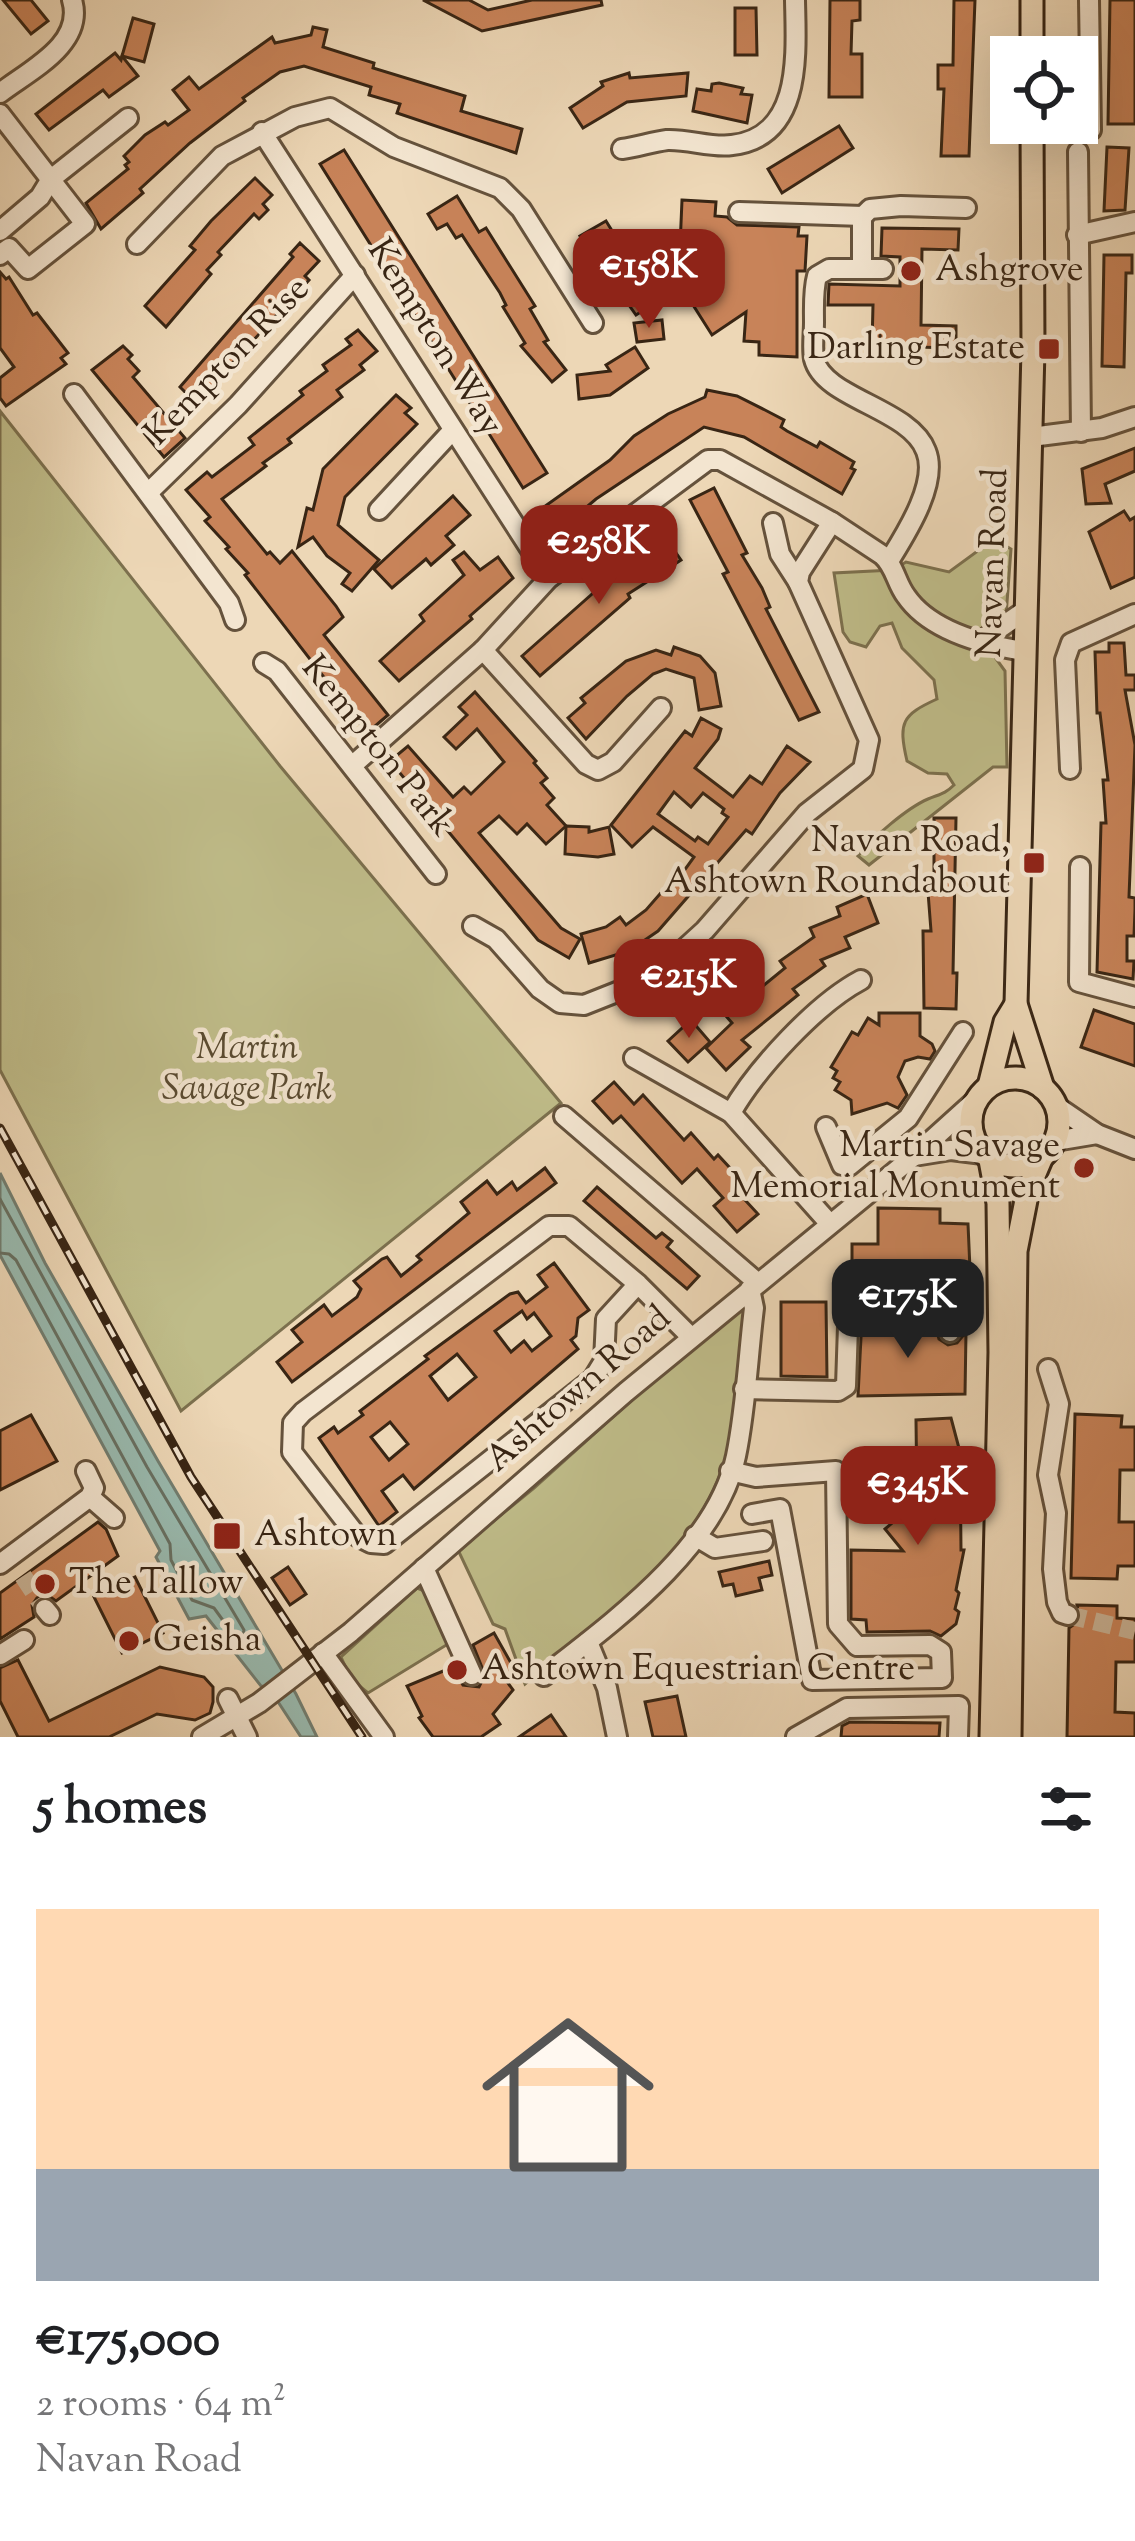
<!DOCTYPE html>
<html lang="en">
<head>
<meta charset="utf-8">
<style>
  body { margin:0; font-family:"Sorts Mill Goudy",serif; background:#f6f6f6; color:#202124; height:100vh; display:flex; flex-direction:column; font-size:45px; white-space:nowrap }
  * { box-sizing:border-box; margin:0 }
  p { font-size:39px; color:#757577 }
  .icon { flex:none; width:66px; height:66px; fill:none; stroke:currentColor; stroke-width:2; stroke-linecap:round; stroke-linejoin:round }
  .map { position:relative; height:1737px; overflow:hidden }
  .panel { display:flex; flex-direction:column; background:#fff; flex:1 }
  .panel>* { flex:none }
  .tools { position:absolute; left:990px; top:36px; display:grid; gap:24px }
  .tools a { display:grid; place-items:center; width:108px; height:108px; border-radius:0px; background:#fff; box-shadow:0 12px 48px #0002; font-size:60px }
  .price { position:absolute; translate:-50% -102px; padding:0 27px; border-radius:24px; background:#8f2418; color:#fff; font-size:39px; line-height:78px; filter:drop-shadow(0 3px 6px #0008) }
  .price::after { content:''; position:absolute; left:50%; top:72px; width:36px; height:27px; margin-left:-18px; background:inherit; clip-path:polygon(0 0,100% 0,50% 100%) }
  .price.active { background:#222; color:#fff }
  ul { padding:0; list-style:none }
  li { display:grid; align-content:center; gap:24px; height:636px; padding:0 36px }
  li+li { border-top:3px solid #e0e0e0 }
  li span { display:grid; place-items:center; height:372px; border-radius:0px; color:#555 }
  li>.icon { margin-inline-start:auto }
  span .icon { width:216px; height:216px; fill:#fffc; stroke-width:1 }
  li b { font-size:51px }
  h2 { display:flex; justify-content:space-between; align-items:center; height:144px; padding:0 36px; font-size:51px }
  .map>svg:first-child { display:block }
  .green { fill:#bfbc89; stroke:#7c704e; stroke-width:3 }
  .water { fill:#99baaf; stroke:#727e71; stroke-width:3 }
  .lines { fill:none; stroke-linecap:round; stroke-linejoin:round }
  .shore { stroke:#687062; stroke-width:3 }
  .building { fill:#c88359; stroke:#382514; stroke-width:3; fill-rule:evenodd }
  .minor-tunnel { stroke:#c9b396; stroke-width:18; stroke-dasharray:18 9; stroke-linecap:butt }
  .minor-casing { stroke:#65523c; stroke-width:24 }
  .major-casing { stroke:#382514; stroke-width:27 }
  .minor { stroke:#f3e5d0; stroke-width:18 }
  .major { stroke:#edd7b6; stroke-width:21 }
  .rail-casing { stroke:#382514; stroke-width:9 }
  .rail { stroke:#f3e5d0; stroke-width:4.5; stroke-dasharray:14; stroke-linecap:butt }
  .poi-dot { fill:#8f2418; stroke:#f3e5d0; stroke-width:4.5 }
  .labels { text-anchor:middle; dominant-baseline:central; stroke-width:9; stroke-linejoin:round; paint-order:stroke }
  .poi-label { font-size:36px; fill:#382514; stroke:#f3e5d0; text-anchor:start }
  .street-label { font-size:36px; fill:#382514; stroke:#f3e5d0 }
  .park-label { font-size:36px; font-style:italic; fill:#5a4b31; stroke:#f3e5d0 }
</style>
</head>
<body>
<div class="map">
<svg width="1135" height="1737" viewBox="0 0 1135 1737">
  <rect width="100%" height="100%" fill="#edd7b6"/>
  <filter id="stains"><feTurbulence type="fractalNoise" baseFrequency=".00167" numOctaves="4"/><feColorMatrix values="0 0 0 0 .2 0 0 0 0 .09 0 0 0 0 .02 0 0 0 .5 -.17"/></filter>
  <radialGradient id="worn" r=".72"><stop offset=".6" stop-color="#630" stop-opacity="0"/><stop offset="1" stop-color="#630" stop-opacity=".3"/></radialGradient>
  <!-- green -->
  <g class="green">
    <polygon points="0,411 280,766 561,1103 181,1411 0,1070"/>
    <path d="M994 539 1011 549 1006 616 989 626 994 656 1005 671 1007 767H993L869 865 858 856C872 838 907 808 928 799 940 794 945 794 954 785L947 774 928 773 907 761C898 722 902 715 937 699L934 680 902 648 892 623 880 626 866 647 850 642 843 632 834 573 893 570 906 562 949 572Z"/>
    <path d="M745 1298C743 1343 743 1392 733 1435 705 1552 612 1612 525 1684L505 1629 493 1624 458 1550 534 1488Z"/>
    <polygon points="417,1588 427,1592 448,1644 368,1693 351,1679 341,1657"/>
  </g>
  <!-- water -->
  <polygon class="water" points="0,1173 45,1263 158,1461 296,1694 317,1737 301,1737 269,1688 261,1686 206,1616 189,1619 156,1557 160,1551 0,1255"/>
  <g class="lines">
    <!-- shore -->
    <polyline class="shore" points="0,1199 147,1467 244,1630 242,1638 235,1637 214,1608 192,1600 171,1560 170,1544 16,1260 9,1254 0,1253"/>
  </g>
  <!-- building -->
  <g class="building">
    <polygon points="3,0 31,0 48,21 31,34"/>
    <polygon points="423,0 469,0 488,10 532,0 601,0 602,5 482,31"/>
    <polygon points="830,0 860,0 860,20 852,21 851,54 862,54 862,97 829,97"/>
    <polygon points="954,0 975,0 969,156 941,156 944,89 938,89 938,65 953,65"/>
    <polygon points="1110,0 1135,0 1135,124 1108,124"/>
    <polygon points="735,8 756,8 757,55 735,55"/>
    <polygon points="133,18 154,24 144,62 122,56"/>
    <polygon points="313,27 327,30 323,47 374,63 373,68 465,96 461,111 522,129 516,153 397,113 400,104 369,95 371,87 304,66 280,72 243,98 245,101 190,143 140,189 143,193 101,229 86,203 128,169 125,165 129,162 124,156 145,135 165,122 168,125 189,110 173,90 189,77 199,89 272,37 275,43 311,35"/>
    <polygon points="115,53 121,60 122,56 138,76 109,97 103,90 49,130 36,114"/>
    <polygon points="629,73 630,78 688,73 686,96 627,102 583,128 570,108 603,86 601,82"/>
    <polygon points="719,83 743,88 741,94 752,95 747,123 693,111 697,89 711,91 712,84"/>
    <polygon points="839,126 853,148 782,193 768,169"/>
    <polygon points="1107,147 1129,148 1125,210 1104,211"/>
    <polygon points="344,150 547,473 523,488 320,164"/>
    <polygon points="255,178 272,195 263,204 268,210 259,219 254,214 218,252 221,255 207,270 211,274 166,327 145,306 195,250 190,246 211,221"/>
    <polygon points="457,196 479,232 486,228 535,306 530,309 548,340 544,342 566,370 552,382 521,346 525,343 503,307 506,305 500,293 462,235 456,238 447,224 437,229 428,214"/>
    <polygon points="682,200 716,202 715,216 727,217 737,225 799,227 798,236 807,236 805,271 797,271 797,357 759,355 759,342 744,341 746,312 712,335 688,297 690,256 684,256 685,248 680,247"/>
    <polygon points="606,221 656,302 636,315 580,236"/>
    <polygon points="882,228 959,229 958,250 922,249 921,325 956,326 956,348 872,346 873,305 828,305 829,284 900,286 900,257 881,256"/>
    <polygon points="300,243 319,261 305,276 309,280 214,383 218,386 199,406 180,387 293,257 290,254"/>
    <polygon points="1104,255 1132,255 1132,273 1126,273 1124,367 1102,366"/>
    <polygon points="0,272 6,279 9,277 33,315 37,313 68,353 61,358 66,364 6,406 0,398 0,378 14,367 0,348"/>
    <polygon points="662,320 664,339 637,342 634,323"/>
    <polygon points="358,330 377,351 360,365 364,370 337,390 342,397 288,439 291,443 263,463 266,466 222,499 267,554 270,552 280,563 292,551 336,606 343,617 324,635 388,715 367,733 245,575 248,573 226,549 229,547 205,521 210,517 186,490 207,472 212,477 254,445 249,438 303,395 300,391 327,371 323,365 351,345 346,339"/>
    <polygon points="123,346 132,355 128,359 139,371 133,377 185,438 164,457 92,370"/>
    <polygon points="635,347 648,368 610,395 579,399 577,375 610,371 606,365"/>
    <polygon points="707,390 737,396 765,410 784,420 781,427 787,431 817,447 820,442 854,462 851,468 855,470 842,494 744,437 704,427 596,499 543,544 527,519 610,460 634,436 668,414 705,397"/>
    <polygon points="396,395 411,408 405,413 417,424 345,497 338,525 379,560 352,591 342,584 350,573 327,556 313,537 298,547 307,508 313,510 323,469"/>
    <polygon points="1135,448 1135,471 1105,484 1111,503 1086,504 1082,469"/>
    <polygon points="714,488 747,553 742,555 762,588 770,607 766,609 819,712 799,720 723,574 728,572 690,500"/>
    <polygon points="453,496 470,515 446,536 454,545 431,565 426,559 392,588 374,569"/>
    <polygon points="1124,511 1130,520 1135,517 1135,577 1111,588 1089,532"/>
    <polygon points="667,540 681,560 628,594 630,598 540,676 522,656 617,572"/>
    <polygon points="464,552 480,570 498,557 513,578 470,616 472,619 399,681 380,661 424,621 420,615 464,575 453,560"/>
    <polygon points="1109,643 1124,643 1126,675 1135,675 1135,690 1125,690 1135,745 1129,897 1135,898 1135,909 1134,936 1127,936 1127,961 1134,961 1133,979 1097,972 1101,823 1106,823 1103,780 1108,780 1100,713 1097,713 1095,652 1109,652"/>
    <polygon points="674,647 700,656 715,673 721,706 699,710 694,678 666,669 653,674 627,696 586,739 568,718 585,703 581,698 626,661 656,650 671,655"/>
    <polygon points="475,692 536,761 534,763 547,778 541,783 554,798 547,805 566,826 546,844 527,824 517,834 499,816 479,833 561,928 580,939 569,958 538,940 390,761 408,746 453,797 464,787 471,794 504,762 477,729 456,749 444,737 467,715 459,707"/>
    <path d="M701 718 721 729 718 739 695 768 733 797 750 776 762 784 787 746 810 762 780 793 752 834 746 830 658 931 629 951 589 963 581 934 606 927 620 917 626 925 646 910 673 879 676 882 694 857 653 827 632 847 611 825 685 731 692 736ZM674 792 691 807 703 793 724 809 722 813 728 817 708 844 698 837 695 841 658 814Z"/>
    <polygon points="934,818 956,818 953,973 957,973 956,1009 924,1008 923,931 931,931 927,879 934,879 934,850 928,850 928,831 934,831"/>
    <polygon points="566,826 589,827 589,832 609,827 614,854 598,857 565,854"/>
    <polygon points="867,894 878,923 845,937 850,948 821,960 825,966 793,989 798,995 742,1040 750,1047 726,1070 706,1048 732,1023 726,1016 785,968 780,961 814,937 810,928 840,916 837,907"/>
    <polygon points="1094,1010 1135,1024 1135,1066 1081,1047"/>
    <polygon points="879,1013 920,1013 920,1036 932,1044 935,1051 930,1059 918,1057 905,1061 898,1077 907,1095 898,1108 887,1103 852,1114 851,1100 835,1090 840,1082 833,1078 837,1071 831,1067 852,1032 858,1035 868,1018 879,1025"/>
    <polygon points="691,1020 710,1042 688,1062 668,1041"/>
    <polygon points="614,1082 634,1104 643,1095 684,1140 691,1133 714,1159 718,1155 742,1181 734,1188 758,1214 737,1232 714,1206 723,1198 697,1169 682,1183 621,1116 613,1123 593,1101"/>
    <polygon points="545,1168 556,1183 292,1382 277,1362 302,1342 292,1330 324,1305 332,1316 357,1297 361,1289 354,1281 382,1259 387,1257 401,1276 421,1260 417,1256 469,1213 461,1202 487,1181 497,1194 512,1182 517,1190"/>
    <polygon points="597,1187 656,1238 662,1233 672,1241 667,1247 699,1276 687,1289 584,1201"/>
    <polygon points="878,1208 940,1209 940,1223 968,1224 971,1292 965,1292 958,1284 939,1282 939,1277 879,1276 879,1282 852,1282 852,1244 878,1244"/>
    <path d="M554 1263 589 1310 578 1318 576 1336 571 1340 578 1349 414 1489 403 1475 382 1491 397 1512 379 1526 319 1438 334 1427 338 1433 363 1415 360 1411 428 1359 425 1356 510 1294 518 1292 526 1303 547 1287 538 1275ZM522 1311 527 1319 534 1313 551 1336 532 1351 524 1341 511 1352 495 1331ZM457 1354 476 1377 448 1400 430 1376ZM390 1422 408 1444 389 1460 371 1437Z"/>
    <polygon points="781,1302 826,1302 827,1377 781,1376"/>
    <polygon points="862,1318 905,1318 905,1331 937,1332 939,1339 948,1345 957,1343 966,1332 965,1394 858,1396"/>
    <polygon points="1075,1414 1122,1416 1121,1427 1135,1427 1135,1470 1120,1470 1119,1522 1135,1522 1135,1566 1118,1566 1117,1579 1071,1578"/>
    <polygon points="31,1415 57,1461 0,1490 0,1431"/>
    <polygon points="951,1418 960,1452 961,1550 964,1550 956,1590 959,1593 955,1609 959,1612 956,1624 941,1636 930,1631 867,1632 866,1620 851,1619 851,1550 903,1551 885,1529 917,1502 916,1420"/>
    <polygon points="98,1522 106,1529 118,1556 56,1601 49,1596 37,1598 32,1605 34,1617 0,1639 0,1593"/>
    <polygon points="769,1561 772,1575 759,1578 762,1590 736,1596 733,1584 723,1586 719,1572"/>
    <polygon points="288,1567 306,1594 290,1605 272,1578"/>
    <polygon points="135,1577 163,1633 122,1653 94,1597"/>
    <polygon points="1077,1605 1117,1606 1117,1618 1135,1619 1135,1662 1116,1662 1115,1712 1135,1713 1135,1737 1067,1737 1069,1628 1080,1620"/>
    <polygon points="494,1633 515,1670 503,1676 513,1690 493,1714 500,1724 481,1737 433,1737 419,1718 422,1716 407,1686 453,1667 463,1685 479,1687 485,1675 473,1645"/>
    <polygon points="18,1660 49,1721 160,1667 204,1677 213,1687 213,1702 210,1713 195,1720 157,1714 109,1737 18,1737 0,1701 0,1668"/>
    <polygon points="677,1696 686,1737 653,1737 645,1702"/>
    <polygon points="551,1715 566,1737 519,1737"/>
    <polygon points="850,1722 940,1723 939,1737 841,1737 842,1726"/>
  </g>
  <g class="lines">
    <!-- minor-tunnel -->
    <g class="minor-tunnel">
      <polyline points="23,1576 45,1609"/>
      <polyline points="1068,1615 1135,1631"/>
    </g>
    <!-- minor casing -->
    <g class="minor-casing">
      <g id="minor">
        <polyline points="1089,0 1091,130"/>
        <path d="M0 93C30 70 85 44 72 0"/>
        <polyline points="0,114 85,224 28,269 9,248 0,255"/>
        <polyline points="262,132 549,578"/>
        <path d="M622 149C637 147 652 142 667 140 689 139 711 148 732 145 803 137 796 53 795 0"/>
        <polyline points="1078,152 1081,432"/>
        <polyline points="739,212 863,216"/>
        <polyline points="0,231 40,197 51,179 128,118"/>
        <polyline points="1077,235 1135,222"/>
        <polyline points="137,244 222,156 295,117 330,108 394,147 500,188 521,209 593,323"/>
        <polyline points="862,268 862,217 870,209 901,206 966,208"/>
        <path d="M883 269H829L817 276C813 291 814 307 814 322 814 334 812 347 814 359 824 399 910 408 926 451 939 483 905 535 889 561"/>
        <polyline points="74,394 229,603 235,620"/>
        <polyline points="1031,437 1102,428 1135,417"/>
        <polyline points="148,493 238,405 355,275"/>
        <polyline points="379,510 453,430"/>
        <polyline points="773,523 780,554 798,582"/>
        <polyline points="984,639 1026,610"/>
        <polyline points="483,650 586,764 598,770 613,762 661,708"/>
        <polyline points="264,663 277,671 436,874"/>
        <path d="M354 764 483 650 549 578 708 460H720L832 522 882 555C895 566 896 583 906 596 930 631 985 645 1024 651"/>
        <polyline points="1070,769 1065,660 1071,643 1135,614"/>
        <polyline points="1080,867 1079,982 1135,997"/>
        <polyline points="473,926 496,939 540,989 560,1003 584,1005 637,984 660,971 705,930 807,813 863,769 869,740 798,582 800,572 832,522"/>
        <polyline points="634,1058 731,1113 830,1224"/>
        <polyline points="1056,1106 1097,1134 1135,1149"/>
        <path d="M731 1113C756 1069 816 1004 861 980"/>
        <polyline points="564,1116 758,1283"/>
        <polyline points="826,1127 842,1165 849,1166 908,1118 963,1032"/>
        <polyline points="1055,1141 1097,1134"/>
        <polyline points="914,1156 951,1150 983,1154"/>
        <polyline points="638,1284 606,1319 604,1361 593,1379 384,1544 371,1543 357,1536 292,1452 293,1423 303,1412 549,1226 569,1226 638,1284 691,1337"/>
        <polyline points="1048,1369 1059,1404 1048,1475 1056,1513 1053,1569 1057,1602 1062,1613 1068,1615"/>
        <polyline points="744,1389 838,1391 846,1386 849,1296 952,1296 950,1332"/>
        <polyline points="730,1471 756,1477 836,1471 838,1624 857,1646 930,1645 941,1652 942,1678 812,1680 780,1509 752,1514"/>
        <polyline points="90,1497 114,1518"/>
        <polyline points="695,1536 715,1548 763,1541"/>
        <polyline points="0,1564 90,1497 94,1488 86,1471"/>
        <polyline points="424,1568 472,1675"/>
        <polyline points="45,1609 50,1615"/>
        <polyline points="588,1642 607,1688 617,1737"/>
        <polyline points="323,1653 384,1737"/>
        <polyline points="0,1655 24,1640"/>
        <path d="M544 1676C613 1622 717 1547 736 1456 746 1408 748 1357 754 1308L750 1289"/>
        <polyline points="228,1699 247,1737"/>
        <polyline points="202,1737 259,1703 351,1632 626,1392 914,1156 976,1100"/>
        <polyline points="796,1737 847,1708 959,1706 958,1737"/>
      </g>
    </g>
    <!-- major casing -->
    <g class="major-casing">
      <g id="major">
        <polyline points="1032,0 1032,57"/>
        <polyline points="1032,123 1033,350 1016,1004 1043,1088"/>
        <circle cx="1015" cy="1122" r="44"/>
        <polyline points="989,1086 1005,1022 1016,1004"/>
        <polyline points="990,1160 998,1203 1000,1352 991,1737"/>
        <polyline points="1010,1737 1016,1251 1028,1190 1042,1157"/>
      </g>
    </g>
    <!-- minor -->
    <use href="#minor" class="minor"/>
    <!-- major -->
    <use href="#major" class="major"/>
    <!-- rail casing -->
    <g class="rail-casing">
      <polyline id="rail" points="0,1128 191,1477 362,1737"/>
    </g>
    <!-- rail -->
    <use href="#rail" class="rail"/>
  </g>
  <!-- markers -->
  <g class="poi-dot">
    <circle cx="911" cy="271" r="12"/>
    <rect x="1037" y="337" width="24" height="24" rx="6"/>
    <rect x="1022" y="851" width="24" height="24" rx="6"/>
    <circle cx="1084" cy="1168" r="12"/>
    <rect x="212" y="1521" width="30" height="30" rx="6"/>
    <circle cx="45" cy="1584" r="12"/>
    <circle cx="129" cy="1641" r="12"/>
    <circle cx="457" cy="1670" r="12"/>
  </g>
  <g class="labels">
    <!-- poi labels -->
    <g class="poi-label">
      <text x="935" y="271">Ashgrove</text>
      <text x="1025" y="349" text-anchor="end">Darling Estate</text>
      <text x="1010" y="842" text-anchor="end">Navan Road,<tspan x="1010" dy="41">Ashtown Roundabout</tspan></text>
      <text x="1060" y="1147" text-anchor="end">Martin Savage<tspan x="1060" dy="41">Memorial Monument</tspan></text>
      <text x="254" y="1536">Ashtown</text>
      <text x="69" y="1584">The Tallow</text>
      <text x="153" y="1641">Geisha</text>
      <text x="481" y="1670">Ashtown Equestrian Centre</text>
    </g>
    <!-- street labels -->
    <g class="street-label">
      <text transform="translate(434 338) rotate(58)">Kempton Way</text>
      <text transform="translate(228 362) rotate(-46)">Kempton Rise</text>
      <text transform="translate(994 563) rotate(-88)">Navan Road</text>
      <text transform="translate(377 747) rotate(51)">Kempton Park</text>
      <text transform="translate(579 1390) rotate(-41)">Ashtown Road</text>
    </g>
    <!-- park labels -->
    <g class="park-label">
      <text x="247" y="1049">Martin<tspan x="247" dy="41">Savage Park</tspan></text>
    </g>
  </g>
  <rect width="100%" height="100%" filter="url(#stains)"/>
  <rect width="100%" height="100%" fill="url(#worn)"/>
</svg>
<div class="tools">
<a><svg class="icon" aria-label="locate" viewBox="0 0 24 24"><circle cx="12" cy="12" r="6"/><path d="M12 2v4M12 18v4M2 12h4M18 12h4"/></svg></a>
</div>
<b class="price" style="left:649px;top:331px">€158K</b>
<b class="price" style="left:599px;top:607px">€258K</b>
<b class="price" style="left:689px;top:1041px">€215K</b>
<b class="price active" style="left:908px;top:1361px">€175K</b>
<b class="price" style="left:918px;top:1548px">€345K</b>
</div>
<section class="panel">
<h2>5 homes<svg class="icon" aria-label="filters" viewBox="0 0 24 24"><path d="M4 7h16M4 17h16"/><circle cx="9" cy="7" r="2"/><circle cx="15" cy="17" r="2"/></svg></h2>
<ul>
<li><span style="background:linear-gradient(#ffd9b3 70%,#9aa5b1 0)"><svg class="icon" aria-label="home" viewBox="0 0 24 24"><path d="M3 11l9-7 9 7M6 9v11h12V9"/></svg></span><div><b>€175,000</b><p>2 rooms · 64 m²</p><p>Navan Road</p></div></li>
</ul>
</section>
</body>
</html>
